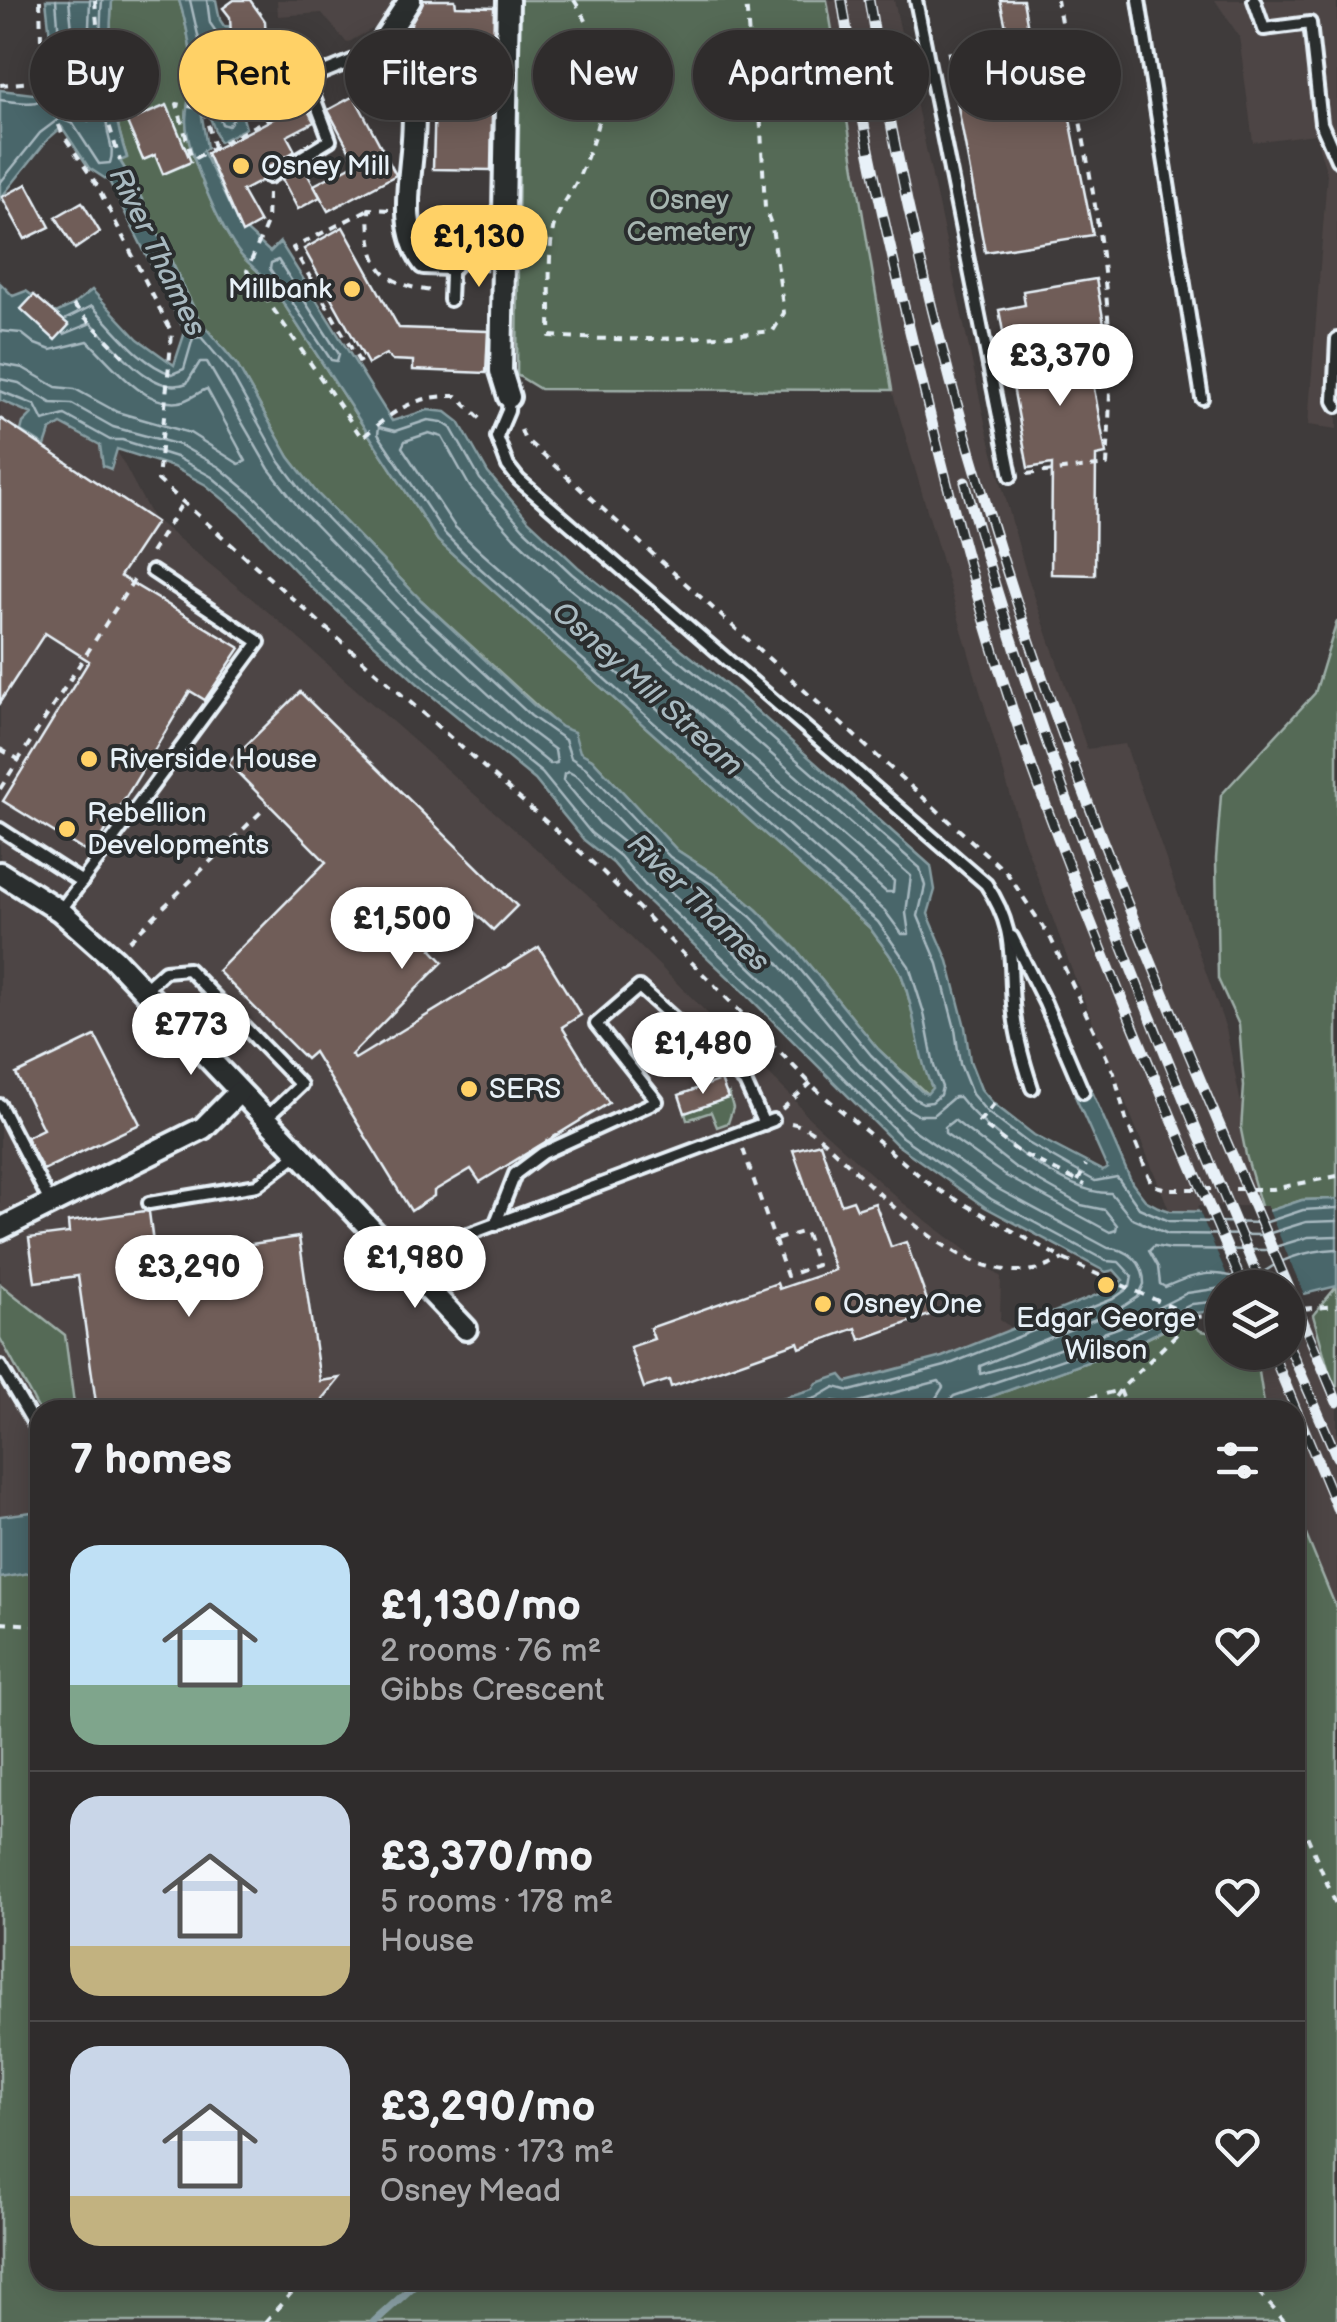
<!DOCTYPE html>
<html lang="en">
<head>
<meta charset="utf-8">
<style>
  body { margin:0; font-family:"Balsamiq Sans",sans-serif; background:#3b3838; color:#f1f3f6; height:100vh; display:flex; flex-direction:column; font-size:38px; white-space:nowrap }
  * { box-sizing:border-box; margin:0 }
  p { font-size:32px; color:#a7a7a9 }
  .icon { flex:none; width:55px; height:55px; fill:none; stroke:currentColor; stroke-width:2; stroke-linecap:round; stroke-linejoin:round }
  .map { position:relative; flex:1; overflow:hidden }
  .panel { position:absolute; left:30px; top:1400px; width:1275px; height:890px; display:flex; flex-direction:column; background:#2f2c2c; border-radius:30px; box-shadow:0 5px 25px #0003,0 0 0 2px #4a4848 }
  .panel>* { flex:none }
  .hud { position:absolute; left:30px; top:30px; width:1278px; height:90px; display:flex; gap:20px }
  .controls { position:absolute; left:1205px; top:1270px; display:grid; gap:20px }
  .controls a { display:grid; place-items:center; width:100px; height:100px; border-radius:50%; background:#2f2c2c; box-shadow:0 5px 25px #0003,0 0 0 2px #4a4848; font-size:50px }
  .price { position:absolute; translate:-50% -85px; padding:0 22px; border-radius:35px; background:#fff; color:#222; font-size:32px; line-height:65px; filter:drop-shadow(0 2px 5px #0008) }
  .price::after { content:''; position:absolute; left:50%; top:60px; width:30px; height:22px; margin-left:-15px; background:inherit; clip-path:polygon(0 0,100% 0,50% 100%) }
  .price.current { background:#ffd166; color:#111 }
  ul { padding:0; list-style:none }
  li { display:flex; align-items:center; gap:30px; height:250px; padding:0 40px }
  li+li { border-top:2px solid #4a4848 }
  li span { display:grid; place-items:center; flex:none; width:280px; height:200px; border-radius:30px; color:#555 }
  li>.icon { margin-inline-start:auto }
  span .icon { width:120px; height:120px; fill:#fffc; stroke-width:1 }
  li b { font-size:42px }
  h2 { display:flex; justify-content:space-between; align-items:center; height:120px; padding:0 40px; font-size:42px }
  .tag { padding:0 35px; border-radius:45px; background:#2f2c2c; box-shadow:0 5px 25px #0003,0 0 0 2px #4a4848; font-size:35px; line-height:90px }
  .tag.current { background:#ffd166; color:#111 }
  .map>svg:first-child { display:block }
  .built { fill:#4d4544 }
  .green { fill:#556b57; stroke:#9eaea8; stroke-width:2.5 }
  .water { fill:#48666b; stroke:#889ea3; stroke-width:2.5 }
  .pier { fill:#3f3b3b }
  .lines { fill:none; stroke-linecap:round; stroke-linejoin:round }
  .shore { stroke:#a8b9c0; stroke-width:2.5 }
  .stream { stroke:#889ea3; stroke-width:8 }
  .building { fill:#6f5d58; stroke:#e8f1f8; stroke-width:2.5 }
  .lane-casing { stroke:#e8f1f8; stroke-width:18 }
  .street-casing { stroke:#e8f1f8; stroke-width:28 }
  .path { stroke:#e8f1f8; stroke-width:4; stroke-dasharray:8 8; stroke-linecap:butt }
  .lane { stroke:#2a2d2e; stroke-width:10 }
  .street { stroke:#2a2d2e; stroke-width:20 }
  .rail-casing { stroke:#e8f1f8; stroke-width:11 }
  .rail { stroke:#2a2d2e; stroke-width:8; stroke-dasharray:22; stroke-linecap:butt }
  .poi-dot { fill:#ffd166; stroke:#2a2d2e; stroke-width:4 }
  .labels { text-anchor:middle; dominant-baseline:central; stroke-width:8; stroke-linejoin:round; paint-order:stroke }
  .poi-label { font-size:28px; fill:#e8f1f8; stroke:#2a2d2e; text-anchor:start }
  .park-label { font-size:28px; fill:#a6b5b0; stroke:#2a2d2e }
  .water-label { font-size:30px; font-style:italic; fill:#a8b9c0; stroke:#2a2d2e }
</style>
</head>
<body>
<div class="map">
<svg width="1337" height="2322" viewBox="0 0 1337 2322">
  <rect width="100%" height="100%" fill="#3f3b3b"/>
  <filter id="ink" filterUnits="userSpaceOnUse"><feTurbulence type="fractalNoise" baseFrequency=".01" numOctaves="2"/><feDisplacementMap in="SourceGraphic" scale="20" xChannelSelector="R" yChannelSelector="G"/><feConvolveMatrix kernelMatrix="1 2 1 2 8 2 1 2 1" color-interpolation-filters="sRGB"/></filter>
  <g filter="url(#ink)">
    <!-- built -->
    <g class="built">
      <polygon points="277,0 393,0 376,27 347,43 322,13 278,16"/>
      <polygon points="827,0 894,0 986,427 1025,569 1087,749 1125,744 1226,1029 1263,1213 1170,1212 1071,968 1022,835 892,390"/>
      <polygon points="1215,0 1337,0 1337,429 1308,425 1327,174 1315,134 1253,142 1239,36"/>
      <polygon points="0,400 32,415 45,446 50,431 61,424 101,445 103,465 110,469 116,449 152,517 273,616 586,893 792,1097 808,1117 903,1203 1001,1277 1000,1320 1014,1329 942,1357 741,1410 40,1410 40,1511 0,1516"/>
      <polygon points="1313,1315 1337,1371 1337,1610 1295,1508 1295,1410 1265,1410 1256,1353 1288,1352 1288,1326"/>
    </g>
    <!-- green -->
    <g class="green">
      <path d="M112 0H179C187 26 194 56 191 83 190 96 186 109 186 121 187 154 221 229 241 255 249 264 260 273 269 281L438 541 870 928C880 943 894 958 901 974 916 1012 917 1052 933 1089L927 1094 878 1049 796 949 757 910 720 878 677 850 592 759 579 752 561 728 421 600 316 492 289 457 237 365 200 321 136 187 120 161 127 157C110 109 108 51 112 0Z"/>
      <polygon points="520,0 827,0 892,390 540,389 517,375"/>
      <polygon points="1337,621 1337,1199 1302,1200 1263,1213 1246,1155 1241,1130 1244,1086 1239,1025 1218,979 1216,859 1221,795 1315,693"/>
      <polygon points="729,1093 733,1108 728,1123 717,1127 711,1112 687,1120 685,1113 727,1098 726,1094"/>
      <polygon points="0,1284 65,1335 74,1404 83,1404 85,1410 40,1412 0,1338"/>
      <polygon points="1337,1286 1337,1400 1313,1315"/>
      <polygon points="1185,1320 1201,1331 1222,1334 1222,1352 1256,1353 1265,1410 939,1410 987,1398 1129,1347"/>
      <polygon points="1295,1508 1337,1610 1337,2322 0,2322 0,1578 40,1571 40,2280 1295,2280"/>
    </g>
    <!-- water -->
    <g class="water">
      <path d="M46 0H112C108 51 110 109 127 158L120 161 136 187 200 321 237 365 289 457 316 492 421 600 538 709 561 727 574 732 580 752 592 759 677 850 720 878 757 910 796 949 878 1049 922 1092 927 1094 932 1088C916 1052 916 1011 901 974 894 958 880 943 870 928L438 541 269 281C260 273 249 264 241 255 221 230 187 154 186 121 186 109 190 96 191 83 194 56 187 26 179 0H216L220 20 224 26 265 29 229 40 230 73 246 128 219 142 205 104H200L207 148 203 151 238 223 270 252 280 242 392 421 428 410 446 412 459 422 488 473 529 521 578 567 738 694 931 866 935 890 928 914 948 961 965 1027 970 1061 981 1089 994 1104 1034 1135 1103 1171 1107 1168 1075 1096 1091 1089 1132 1183 1145 1200 1158 1207 1170 1211 1263 1213 1302 1200 1337 1199V1286L1288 1298V1288H1222V1310L1196 1313 1129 1347 987 1398 939 1410H741L813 1389 817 1383 841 1375 847 1382 942 1357 1109 1290 1123 1280 1114 1270 1106 1272 985 1207 896 1144 744 992 637 891 613 863 584 840 535 780 426 691 313 589 240 513 206 485 173 467 117 449 111 469 103 466 100 445 61 424 50 431 45 446 21 431 23 423 32 414 0 400V283L13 296 26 291 56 313 73 305 92 290 138 339 174 365 185 332 109 181 89 168 62 127 48 139 0 199V90L33 94 49 87 48 84 55 80Z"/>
      <polygon points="40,1511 40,1571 0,1578 0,1516"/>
    </g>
    <!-- pier -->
    <polygon class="pier" points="1197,1206 1267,1206 1306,1299 1288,1303 1288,1288 1232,1287"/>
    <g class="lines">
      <!-- shore -->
      <g class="shore">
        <polyline points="69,0 77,79 67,103 89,121 94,116 88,54 90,0"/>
        <polyline points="190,0 200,44 200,91 213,99 222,124 228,126 233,119 220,74 219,36 210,23 207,0"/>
        <path d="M0 100C27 104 44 107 63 85L56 0"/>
        <path d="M0 183 40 133 60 118 73 124 99 164 110 163C115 148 108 141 107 126 102 85 98 41 102 0"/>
        <polygon points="278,260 339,354 337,361 331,360 270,269 271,263"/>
        <path d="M66 319 92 306C115 329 140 364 172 374L184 369 193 338 201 337 229 370 280 462 308 499 414 608 531 716 565 740 571 758 586 768 670 857 714 886 751 917 789 956 871 1055 915 1099 923 1103 932 1102 940 1095 942 1087 934 1066 924 1013 909 966 878 922 472 561 445 534 378 434 379 427 395 431 428 420 442 422 451 428 480 479 523 528 572 574 731 702 920 868 925 886 918 916 938 964 955 1029 960 1064 972 1094 987 1112 1028 1143 1068 1166 1095 1181 1117 1177 1139 1208 1169 1221 1264 1223 1303 1210 1337 1208"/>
        <path d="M0 331 21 333 35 344 51 350 88 341C111 363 143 407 179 402 190 400 198 392 207 389L246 461 239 464 190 433 117 412 75 389 56 387 23 368 0 364"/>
        <path d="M0 379 19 383 51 403 72 404 113 427 180 445 219 467 255 497 329 573 440 674 550 764 557 763 555 750 523 726 405 617 299 508 269 469 207 362H200L187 383C152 398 114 344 91 323L64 334"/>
        <polyline points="0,391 35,405 43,421 65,415 110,440 122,440 176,457 212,477 247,506 320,582 432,684 542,773 591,833 620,856 645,885 751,984 902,1137 991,1199 1106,1261 1119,1262 1132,1276 1130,1287 1113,1299 945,1366 850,1391 835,1387 816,1398 775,1410"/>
        <polygon points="429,433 442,437 470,487 514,537 564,584 723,712 911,876 906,913 909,934 902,934 885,911 481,552 455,527 402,447 405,441"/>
        <polygon points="683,698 894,881 893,892 886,892 676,706 676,699"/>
        <polygon points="954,1120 1016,1168 1081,1205 1105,1210 1117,1225 1116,1230 1110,1232 1006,1176 945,1133 945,1127"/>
        <path d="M1337 1236 1308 1237 1265 1250 1170 1249 1154 1246 1149 1251 1158 1267 1160 1284 1165 1287C1198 1272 1218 1268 1251 1284 1272 1260 1304 1251 1337 1249"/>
        <path d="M1222 1288 1187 1293 1120 1327 1023 1362 980 1374V1366L1118 1310 1138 1297 1144 1284C1144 1262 1129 1249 1108 1248L998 1189 910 1127 760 976 654 876 629 847 600 824 563 780 564 774 569 772 578 777 662 866 707 896 742 926 779 964 862 1064 906 1108 918 1115H933L954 1097H959C985 1131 1067 1195 1111 1193L1131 1218 1168 1234 1264 1235 1306 1222 1337 1221"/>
        <polyline points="820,1410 833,1401 851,1404 939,1381 943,1387 936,1398 934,1410"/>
        <polyline points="947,1410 948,1402 954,1396 1125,1338 1192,1304 1222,1301"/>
      </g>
      <!-- stream -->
      <polyline class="stream" points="374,2322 420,2280"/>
    </g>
    <!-- building -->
    <g class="building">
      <polygon points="234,0 250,0 265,21 267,71 233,73 230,17 223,8"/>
      <polygon points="424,0 455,0 456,6 494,7 491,170 433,169 436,65 415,63 410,56 411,23"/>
      <polygon points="1000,0 1023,0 1029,34 1058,30 1067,83 1063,84 1093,235 985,252 948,53 975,48 974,45 1009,41"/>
      <polygon points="354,96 396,175 328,211 314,185 356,163 328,110"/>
      <polygon points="304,103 314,122 287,136 295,151 264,170 261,181 242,191 260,223 242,233 207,153"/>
      <polygon points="167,105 191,162 163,174 155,155 143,160 127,122"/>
      <polygon points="303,166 320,197 298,209 282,179"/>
      <polygon points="27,184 50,227 25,239 2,197"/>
      <polygon points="82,202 100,232 75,249 56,217"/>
      <polygon points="463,224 489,226 486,271 463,270"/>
      <polygon points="343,227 399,328 488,331 486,373 413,370 413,361 392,360 386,354 368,364 304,249"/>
      <polygon points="1096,279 1106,335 1085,339 1106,454 1096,456 1095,575 1051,574 1052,464 1028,468 999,310 1025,305 1023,291"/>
      <polygon points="34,295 69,325 55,340 21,309"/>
      <polygon points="0,418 156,522 120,576 240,648 205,700 190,691 91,855 3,801 89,661 45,633 0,702"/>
      <polygon points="300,692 517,906 493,930 471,909 431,949 443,962 351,1055 355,1059 539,947 581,1015 562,1027 609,1103 480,1182 471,1169 434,1191 434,1196 411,1211 314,1052 306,1059 218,971 326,862 228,763"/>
      <polygon points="95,1036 140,1124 43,1170 26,1137 43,1129 16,1074"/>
      <polygon points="721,1080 728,1098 685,1113 679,1095"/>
      <polygon points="820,1143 841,1204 853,1200 857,1209 875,1203 891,1247 906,1242 932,1314 860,1340 856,1328 800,1348 798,1342 671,1387 669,1380 644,1388 630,1347 654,1339 650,1328 777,1283 779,1289 835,1270 793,1150"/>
      <polygon points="145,1211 149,1212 155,1258 299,1237 320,1381 340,1378 323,1399 324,1410 97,1410 78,1276 35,1282 29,1238 69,1233 68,1222"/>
    </g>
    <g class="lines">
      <!-- lane casing -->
      <g class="lane-casing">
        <g id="lane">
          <polyline points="916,0 1011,476"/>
          <polyline points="1139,0 1202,398"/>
          <polyline points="1254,0 1264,29 1310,23 1321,123 1337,160"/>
          <polyline points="260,98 359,58 383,41"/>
          <polyline points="269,177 330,140 307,79"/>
          <polyline points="450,300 453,225"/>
          <polyline points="1337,339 1334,401 1337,406"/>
          <path d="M509 397 508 411 497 437 508 466 519 480 986 884C1016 929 1009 954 1013 1004 1015 1033 1023 1061 1032 1088"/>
          <polyline points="0,829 82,882"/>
          <polyline points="60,911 259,642 152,571"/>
          <polyline points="1012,937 1045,1003 1083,1092"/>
          <polyline points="144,990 165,971 188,969 301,1085 265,1119"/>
          <polyline points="0,1105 51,1204"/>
          <polyline points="149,1203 257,1185 299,1153"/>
          <polyline points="495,1225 515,1174 543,1153 657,1101 596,1024 639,987 745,1082 764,1124"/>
          <polyline points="402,1259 773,1120"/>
          <polyline points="0,1366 40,1434"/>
        </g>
      </g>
      <!-- street casing -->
      <g class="street-casing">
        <g id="street">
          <path d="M410 0 383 41C391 54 403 67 408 81 428 138 387 214 424 263L451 264"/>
          <polyline points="508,0 501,371 509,397"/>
          <polyline points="0,873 60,911 114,959 466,1329"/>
          <polyline points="0,1229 203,1128 239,1092"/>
        </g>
      </g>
      <!-- path -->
      <g class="path">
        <polyline points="40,0 42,81 62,133 95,182 172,333 158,480 603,872 819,1092 932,1186 1063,1259 1194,1317"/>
        <polyline points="95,0 104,108 120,161"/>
        <path d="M574 0C616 65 607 113 577 181 570 195 556 213 553 229 547 263 551 302 550 336 627 342 696 339 773 331L784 313 772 227 765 208 760 109 752 78 746 0"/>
        <polyline points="0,85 42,81"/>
        <polyline points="214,148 204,109 177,104 192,159 195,158 273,116 269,110"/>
        <path d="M268 193 267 223 247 271 362 438C393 411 414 395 457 396L484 422"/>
        <path d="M389 210 369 209C370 260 374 283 432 291"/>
        <polyline points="73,305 124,357"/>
        <polyline points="360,363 293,248 369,209"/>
        <polyline points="521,430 524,438 1007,873 1051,939 1114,1073 1126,1119 1152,1185 1167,1189 1273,1189 1337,1176"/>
        <path d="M1027 474 1107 465C1110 412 1112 357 1107 304 1099 202 1075 101 1057 0"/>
        <polyline points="151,553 183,502"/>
        <polyline points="0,749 18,759"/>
        <polyline points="0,789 135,578"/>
        <polyline points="129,941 265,808"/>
        <polyline points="994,1104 979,1122 1019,1152 1085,1185"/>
        <polyline points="782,1109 811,1083"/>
        <path d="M791 1123C813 1127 830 1147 846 1162 893 1207 964 1281 1034 1270 1044 1269 1054 1263 1063 1259"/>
        <polyline points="743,1149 787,1276 817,1265 805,1231 775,1240"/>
        <polyline points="1078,1181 1086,1165"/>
        <polyline points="1288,1310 1337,1306"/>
        <polyline points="1120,1390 1128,1410"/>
        <polyline points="1043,1410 1120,1390"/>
        <polyline points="1106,1410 1120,1390 1194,1317 1222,1315"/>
        <polyline points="0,1623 40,1625"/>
        <polyline points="1295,1807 1337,1907"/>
        <polyline points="1248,2280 1285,2322"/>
        <polyline points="265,2322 303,2280"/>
      </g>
      <!-- lane -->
      <use href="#lane" class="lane"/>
      <!-- street -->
      <use href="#street" class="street"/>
      <!-- rail casing -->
      <g class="rail-casing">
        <g id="rail">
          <path d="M842 0C860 117 886 232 914 348 947 489 984 632 1033 770 1096 945 1171 1116 1244 1288"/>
          <path d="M869 0C910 256 979 508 1069 752 1150 972 1247 1186 1337 1402"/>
          <path d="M965 482C1041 759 1151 1024 1263 1288"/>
          <polyline points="1288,1344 1337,1457"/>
          <polyline points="1272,1352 1337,1508"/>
        </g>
      </g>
      <!-- rail -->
      <use href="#rail" class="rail"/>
    </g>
  </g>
  <!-- markers -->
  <g class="poi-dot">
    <circle cx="241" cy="166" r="10"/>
    <circle cx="352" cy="289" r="10"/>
    <circle cx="89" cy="759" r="10"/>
    <circle cx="67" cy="829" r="10"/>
    <circle cx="469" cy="1089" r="10"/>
    <circle cx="1106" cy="1285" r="10"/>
    <circle cx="823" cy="1304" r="10"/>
  </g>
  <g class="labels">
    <!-- poi labels -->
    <g class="poi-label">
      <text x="261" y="166">Osney Mill</text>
      <text x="332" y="289" text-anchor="end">Millbank</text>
      <text x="109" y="759">Riverside House</text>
      <text x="87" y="813">Rebellion<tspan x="87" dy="32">Developments</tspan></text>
      <text x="489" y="1089">SERS</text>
      <text x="843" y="1304">Osney One</text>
      <text x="1106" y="1318" text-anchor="middle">Edgar George<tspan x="1106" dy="32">Wilson</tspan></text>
    </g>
    <!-- park labels -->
    <g class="park-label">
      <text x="689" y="200">Osney<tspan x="689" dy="32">Cemetery</tspan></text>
    </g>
    <!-- water labels -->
    <g class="water-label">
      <text transform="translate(157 252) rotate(64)">River Thames</text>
      <text transform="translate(647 689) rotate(42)">Osney Mill Stream</text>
      <text transform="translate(698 903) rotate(44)">River Thames</text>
    </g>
  </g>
</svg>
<div class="controls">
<a><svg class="icon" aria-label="layers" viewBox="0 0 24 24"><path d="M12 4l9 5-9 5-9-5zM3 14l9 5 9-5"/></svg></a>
</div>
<b class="price current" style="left:479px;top:290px">£1,130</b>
<b class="price" style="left:1060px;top:409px">£3,370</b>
<b class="price" style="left:402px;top:972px">£1,500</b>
<b class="price" style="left:191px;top:1078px">£773</b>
<b class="price" style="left:703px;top:1097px">£1,480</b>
<b class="price" style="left:415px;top:1311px">£1,980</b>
<b class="price" style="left:189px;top:1320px">£3,290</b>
<div class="hud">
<a class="tag">Buy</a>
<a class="tag current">Rent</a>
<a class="tag">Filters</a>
<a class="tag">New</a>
<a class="tag">Apartment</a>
<a class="tag">House</a>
</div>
<section class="panel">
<h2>7 homes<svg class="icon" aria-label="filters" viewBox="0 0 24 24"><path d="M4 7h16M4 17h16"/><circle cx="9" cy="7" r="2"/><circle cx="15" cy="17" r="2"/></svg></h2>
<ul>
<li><span style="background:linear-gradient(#bfe0f5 70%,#7fa58c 0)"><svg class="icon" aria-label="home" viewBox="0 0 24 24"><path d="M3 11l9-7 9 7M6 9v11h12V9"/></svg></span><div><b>£1,130/mo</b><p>2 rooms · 76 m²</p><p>Gibbs Crescent</p></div><svg class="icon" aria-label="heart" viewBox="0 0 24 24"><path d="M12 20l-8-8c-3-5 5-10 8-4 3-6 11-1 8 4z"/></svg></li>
<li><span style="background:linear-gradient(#c9d6e8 75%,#c2b280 0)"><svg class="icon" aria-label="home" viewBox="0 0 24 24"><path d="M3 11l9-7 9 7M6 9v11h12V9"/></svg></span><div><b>£3,370/mo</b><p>5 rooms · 178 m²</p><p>House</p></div><svg class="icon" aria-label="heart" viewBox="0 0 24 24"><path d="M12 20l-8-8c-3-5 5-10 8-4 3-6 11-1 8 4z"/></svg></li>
<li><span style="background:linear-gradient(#c9d6e8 75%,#c2b280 0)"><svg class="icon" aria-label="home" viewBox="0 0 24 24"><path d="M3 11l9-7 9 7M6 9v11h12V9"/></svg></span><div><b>£3,290/mo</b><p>5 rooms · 173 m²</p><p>Osney Mead</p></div><svg class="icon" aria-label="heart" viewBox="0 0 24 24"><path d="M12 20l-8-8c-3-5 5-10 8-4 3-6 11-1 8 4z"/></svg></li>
</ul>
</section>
</div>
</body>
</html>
